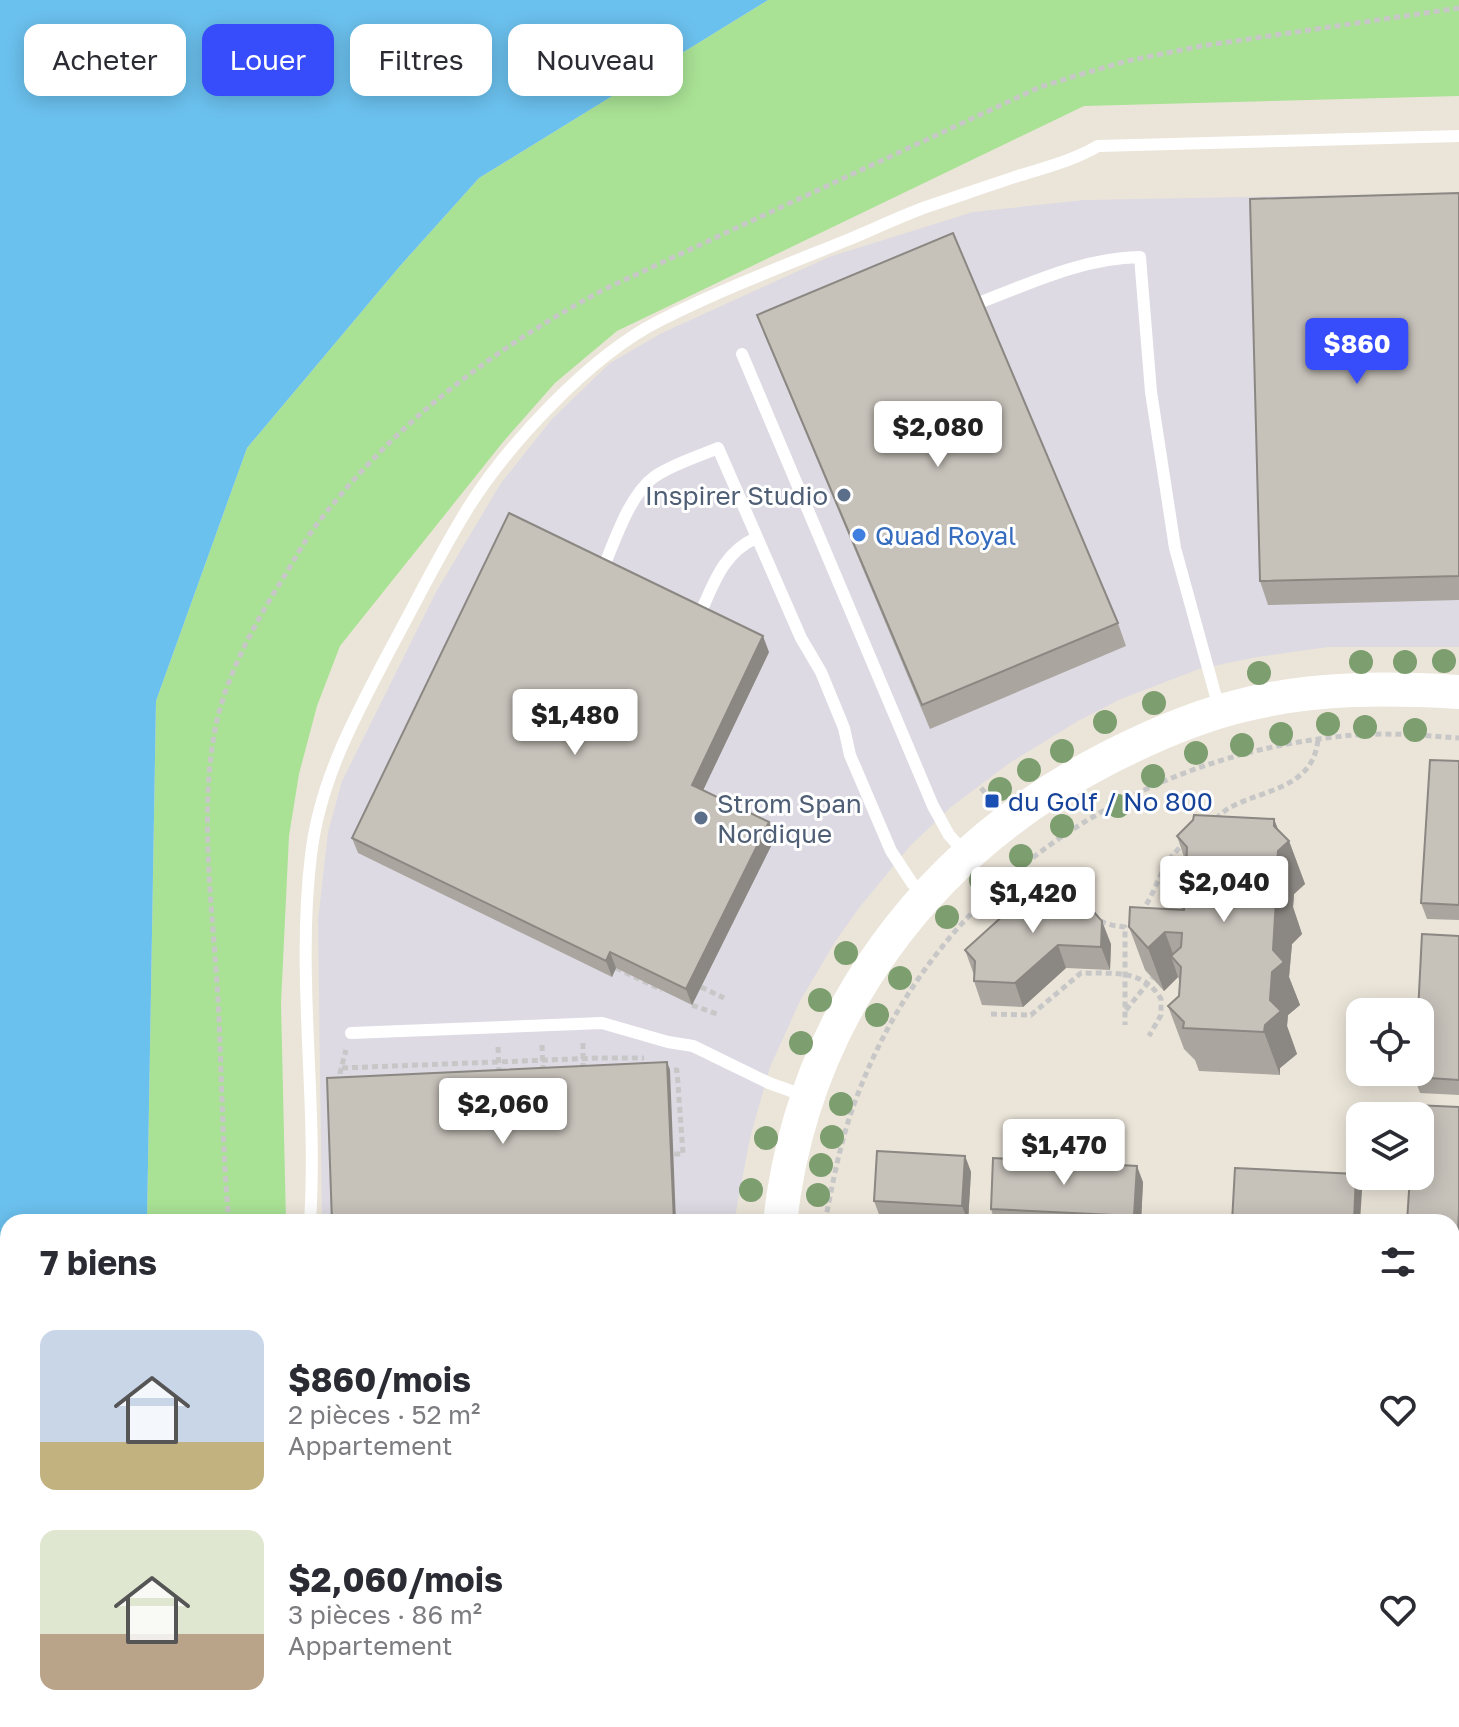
<!DOCTYPE html>
<html lang="fr">
<head>
<meta charset="utf-8">
<style>
  body { margin:0; font-family:"Golos Text",sans-serif; background:#f2f2f3; color:#2b2b33; height:100vh; display:flex; flex-direction:column; font-size:30px; white-space:nowrap }
  * { box-sizing:border-box; margin:0 }
  p { font-size:26px; color:#7c7c81 }
  .icon { flex:none; width:44px; height:44px; fill:none; stroke:currentColor; stroke-width:2; stroke-linecap:round; stroke-linejoin:round }
  .map { position:relative; flex:1; overflow:hidden }
  .details { position:absolute; left:0px; top:1214px; width:1460px; height:514px; display:flex; flex-direction:column; background:#fff; border-radius:24px 24px 0 0; box-shadow:0 4px 20px #0003 }
  .details>* { flex:none }
  .banner { position:absolute; left:24px; top:24px; width:800px; height:72px; display:flex; gap:16px }
  .buttons { position:absolute; left:1346px; top:998px; display:grid; gap:16px }
  .buttons a { display:grid; place-items:center; width:88px; height:88px; border-radius:16px; background:#fff; box-shadow:0 4px 20px #0003; font-size:40px }
  .price { position:absolute; translate:-50% -68px; padding:0 18px; border-radius:8px; background:#fff; color:#222; font-size:26px; line-height:52px; filter:drop-shadow(0 2px 4px #0008) }
  .price::after { content:''; position:absolute; left:50%; top:48px; width:24px; height:18px; margin-left:-12px; background:inherit; clip-path:polygon(0 0,100% 0,50% 100%) }
  .price.active { background:#374cfa; color:#fff }
  ul { padding:0; list-style:none }
  li { display:flex; align-items:center; gap:24px; height:200px; padding:0 40px }
  li span { display:grid; place-items:center; flex:none; width:224px; height:160px; border-radius:16px; color:#555 }
  li>.icon { margin-inline-start:auto }
  span .icon { width:96px; height:96px; fill:#fffc; stroke-width:1 }
  li b { font-size:34px }
  h2 { display:flex; justify-content:space-between; align-items:center; height:96px; padding:0 40px; font-size:34px }
  .tag { padding:0 28px; border-radius:16px; background:#fff; box-shadow:0 4px 20px #0003; font-size:28px; line-height:72px }
  .tag.active { background:#374cfa; color:#fff }
  .map>svg:first-child { display:block }
  .industrial { fill:#dddae3 }
  .green { fill:#a9e295 }
  .water { fill:#6bc1ee }
  .lines { fill:none; stroke-linecap:round; stroke-linejoin:round }
  .path { stroke:#c7c7c7; stroke-width:5; stroke-dasharray:6 4; stroke-linecap:butt }
  .lane { stroke:#fff; stroke-width:12 }
  .street { stroke:#fff; stroke-width:24 }
  .secondary { stroke:#fff; stroke-width:34 }
  .tree { fill:#7d9e6f }
  .wall { fill:#aaa69f }
  .shaded-wall { fill:#8b8782 }
  .building { fill:#c6c1b9; stroke:#8b8782; stroke-width:2 }
  .service-dot { fill:#5c6f8a; stroke:#fff; stroke-width:3 }
  .shop-dot { fill:#3f7fe0; stroke:#fff; stroke-width:3 }
  .transit-dot { fill:#1a4fb4; stroke:#fff; stroke-width:3 }
  .labels { text-anchor:middle; dominant-baseline:central; stroke-width:6; stroke-linejoin:round; paint-order:stroke }
  .service-label { font-size:26px; fill:#4e5e75; stroke:#fff; text-anchor:end }
  .shop-label { font-size:26px; fill:#366cbe; stroke:#fff; text-anchor:start }
  .transit-label { font-size:26px; fill:#164399; stroke:#fff; text-anchor:start }
</style>
</head>
<body>
<div class="map">
<svg width="1459" height="1727" viewBox="0 0 1459 1727">
  <rect width="100%" height="100%" fill="#ebe5d9"/>
  <!-- industrial -->
  <polygon class="industrial" points="1459,193 1459,647 1328,647 1257,657 1199,669 1121,699 1078,721 1011,762 951,807 910,846 859,908 835,942 800,1001 770,1067 750,1138 734,1222 322,1222 318,920 328,832 342,781 436,592 501,483 552,419 610,363 662,333 829,257 973,212 1084,200"/>
  <!-- green -->
  <g class="green">
    <polygon points="768,0 1459,0 1459,96 1084,106 617,331 555,383 503,442 340,646 317,706 299,774 289,836 281,1003 286,1222 147,1222 156,701 247,448 400,266 479,178"/>
    <polygon points="1452,1490 1459,1491 1459,1602 1452,1602"/>
    <polygon points="138,1720 293,1720 292,1727 138,1727"/>
    <rect x="347" y="1720" width="399" height="7"/>
  </g>
  <!-- water -->
  <polygon class="water" points="0,0 768,0 479,178 400,266 247,448 156,701 147,1222 8,1222 8,1720 138,1720 138,1727 0,1727"/>
  <g class="lines">
    <!-- path -->
    <g class="path">
      <polyline points="981,788 989,797"/>
      <path d="M1216 819C1242 788 1313 798 1318 739"/>
      <polyline points="775,838 804,832"/>
      <path d="M1077 907 1091 908C1097 924 1110 925 1125 927V1025"/>
      <path d="M1141 913C1159 887 1160 863 1186 842"/>
      <polyline points="616,968 662,990"/>
      <polyline points="701,987 724,998"/>
      <polyline points="692,1005 717,1014"/>
      <polyline points="1126,1010 1152,978"/>
      <path d="M991 1014 1031 1015 1081 973C1111 974 1143 968 1161 999V1015L1149 1036"/>
      <polyline points="583,1043 583,1069"/>
      <polyline points="542,1045 543,1071"/>
      <polyline points="498,1047 499,1073"/>
      <polyline points="342,1068 599,1058 644,1058"/>
      <polyline points="664,1070 677,1070 683,1154 674,1154"/>
      <polyline points="340,1084 340,1073 346,1050"/>
      <path d="M229 1222C222 1148 222 1074 218 999 213 910 197 803 218 716 230 669 256 621 282 580 294 561 304 541 317 524 396 422 492 349 605 289L1040 87 1075 76 1127 61 1201 46 1459 8"/>
      <path d="M825 1222C833 1181 841 1138 856 1099 933 890 1126 757 1344 736 1382 732 1421 735 1459 738"/>
      <polyline points="890,1222 890,1218"/>
      <polyline points="932,1222 932,1220"/>
      <polyline points="837,1720 837,1727"/>
      <polyline points="1373,1725 1416,1726"/>
      <polyline points="246,1727 247,1720"/>
      <polyline points="904,1727 904,1722"/>
      <polyline points="936,1727 936,1724"/>
      <polyline points="953,1727 953,1725"/>
      <polyline points="992,1727 992,1721"/>
      <polyline points="1039,1727 1039,1720"/>
      <polyline points="1078,1727 1078,1720"/>
      <polyline points="1101,1727 1102,1720"/>
    </g>
    <!-- lane -->
    <g class="lane">
      <path d="M981 302C1033 282 1084 258 1140 257L1151 392 1175 548 1219 708"/>
      <polyline points="742,354 933,806 949,835 966,854"/>
      <path d="M602 571C614 543 629 495 654 477 673 464 697 457 718 448L801 638 821 672 844 728 850 755 891 851 912 883 925 896"/>
      <path d="M698 618C713 586 722 553 756 538"/>
      <polyline points="351,1033 602,1023 668,1042 693,1046 769,1083 805,1096"/>
      <path d="M310 1222C318 1100 296 977 311 855 320 778 357 713 392 646 417 600 440 553 468 508 509 443 590 356 659 321 720 290 783 266 845 241 873 230 900 216 929 206 959 196 990 185 1021 175 1047 167 1074 160 1098 146L1459 136"/>
      <polyline points="333,1727 334,1720"/>
    </g>
    <!-- street -->
    <g class="street">
      <polyline points="1452,1315 1459,1315"/>
      <polyline points="1181,1720 1318,1727 1329,1727 1347,1720"/>
    </g>
    <!-- secondary -->
    <g class="secondary">
      <path d="M780 1222C803 1016 926 852 1108 758 1153 735 1199 715 1248 704 1317 687 1389 688 1459 692"/>
      <polyline points="790,1720 791,1727"/>
    </g>
  </g>
  <!-- trees -->
  <g class="tree">
    <circle cx="1444" cy="661" r="12"/>
    <circle cx="1361" cy="662" r="12"/>
    <circle cx="1405" cy="662" r="12"/>
    <circle cx="1259" cy="673" r="12"/>
    <circle cx="1154" cy="703" r="12"/>
    <circle cx="1105" cy="722" r="12"/>
    <circle cx="1328" cy="724" r="12"/>
    <circle cx="1365" cy="727" r="12"/>
    <circle cx="1415" cy="730" r="12"/>
    <circle cx="1281" cy="734" r="12"/>
    <circle cx="1242" cy="745" r="12"/>
    <circle cx="1062" cy="751" r="12"/>
    <circle cx="1196" cy="753" r="12"/>
    <circle cx="1029" cy="770" r="12"/>
    <circle cx="1153" cy="776" r="12"/>
    <circle cx="1000" cy="789" r="12"/>
    <circle cx="1118" cy="806" r="12"/>
    <circle cx="1062" cy="826" r="12"/>
    <circle cx="1021" cy="856" r="12"/>
    <circle cx="981" cy="880" r="12"/>
    <circle cx="947" cy="917" r="12"/>
    <circle cx="846" cy="953" r="12"/>
    <circle cx="900" cy="978" r="12"/>
    <circle cx="820" cy="1000" r="12"/>
    <circle cx="877" cy="1015" r="12"/>
    <circle cx="801" cy="1043" r="12"/>
    <circle cx="841" cy="1104" r="12"/>
    <circle cx="832" cy="1137" r="12"/>
    <circle cx="766" cy="1138" r="12"/>
    <circle cx="821" cy="1165" r="12"/>
    <circle cx="751" cy="1190" r="12"/>
    <circle cx="818" cy="1195" r="12"/>
  </g>
  <!-- wall -->
  <g class="wall">
    <polygon points="1459,193 1459,600 1268,605 1260,581"/>
    <polygon points="757,315 1118,623 1126,646 930,729 766,338"/>
    <polygon points="769,652 703,790 769,822 775,838 692,1005 616,968 612,977 358,853 352,838"/>
    <polygon points="1459,761 1459,920 1427,919 1421,903"/>
    <polygon points="1274,819 1278,830 1289,841 1305,884 1294,894 1293,907 1302,934 1292,944 1289,977 1300,1005 1288,1015 1287,1026 1297,1054 1280,1068 1280,1075 1199,1071 1195,1060 1184,1049 1168,1006 1179,996 1180,982 1178,977 1164,991 1145,970 1129,927 1182,910 1174,887 1186,875 1186,863 1177,836"/>
    <polygon points="1045,891 1111,944 1110,970 1066,968 1023,1007 982,1005 974,981 974,975 965,950"/>
    <polygon points="1459,936 1459,1095 1420,1093 1414,1077"/>
    <polygon points="1459,1107 1459,1267 1452,1266 1452,1222"/>
    <polygon points="965,1156 971,1172 968,1222 880,1217 874,1201"/>
    <polygon points="1143,1182 1141,1222 995,1222 991,1209"/>
  </g>
  <!-- shaded-wall -->
  <g class="shaded-wall">
    <polygon points="763,636 769,652 698,801 692,785"/>
    <polygon points="1274,819 1284,845 1289,841 1305,884 1294,894 1293,907 1302,934 1292,944 1289,977 1300,1005 1288,1015 1287,1026 1297,1054 1280,1068 1280,1075 1264,1032 1270,1000 1278,851"/>
    <polygon points="769,822 775,838 692,1005 686,989"/>
    <polygon points="1102,921 1111,944 1110,970 1101,947"/>
    <polygon points="1165,932 1176,962 1171,956 1178,977 1164,991 1148,948"/>
    <polygon points="1058,945 1066,968 1023,1007 1015,983"/>
    <polygon points="610,952 616,968 612,977 606,961"/>
    <polygon points="667,1062 670,1070 676,1222 674,1222"/>
    <polygon points="965,1156 971,1172 968,1222 962,1206"/>
    <polygon points="1137,1166 1143,1182 1141,1222 1136,1222 1134,1216"/>
    <polygon points="1356,1174 1362,1190 1360,1222 1354,1222"/>
    <polygon points="1459,1212 1459,1257 1457,1251"/>
  </g>
  <!-- building -->
  <g class="building">
    <polygon points="1459,193 1459,576 1260,581 1250,199"/>
    <polygon points="953,233 1118,623 922,705 757,315"/>
    <polygon points="509,513 763,636 692,785 769,822 686,989 610,952 606,961 352,838"/>
    <polygon points="1430,760 1459,761 1459,905 1421,903"/>
    <polygon points="1194,815 1274,819 1274,826 1289,841 1278,851 1276,878 1287,891 1276,900 1273,950 1284,962 1272,972 1270,1000 1281,1011 1265,1025 1264,1032 1183,1028 1184,1022 1168,1006 1179,996 1181,967 1171,956 1181,947 1182,933 1165,932 1148,948 1129,927 1130,907 1184,910 1185,897 1174,887 1186,875 1187,847 1177,836 1193,820"/>
    <polygon points="1038,884 1045,891 1067,892 1081,908 1091,909 1102,921 1101,947 1058,945 1015,983 974,981 975,961 965,950"/>
    <polygon points="1422,934 1459,936 1459,1080 1414,1077 1415,1072 1420,1072 1420,1012 1418,1012"/>
    <polygon points="667,1062 674,1222 332,1222 327,1078"/>
    <polygon points="1414,1105 1459,1107 1459,1212 1457,1251 1452,1251 1452,1222 1407,1222 1410,1176 1420,1176 1420,1116 1413,1116"/>
    <polygon points="877,1151 965,1156 962,1206 874,1201"/>
    <polygon points="993,1158 1137,1166 1134,1216 991,1209"/>
    <polygon points="1235,1168 1356,1174 1354,1222 1232,1222"/>
    <polygon points="1452,1602 1459,1602 1459,1727 1410,1727 1411,1720 1452,1720"/>
    <polygon points="1022,1725 1054,1727 1022,1727"/>
  </g>
  <!-- markers -->
  <g class="service-dot">
    <circle cx="844" cy="495" r="8"/>
    <circle cx="701" cy="818" r="8"/>
  </g>
  <circle class="shop-dot" cx="859" cy="535" r="8"/>
  <rect class="transit-dot" x="984" y="793" width="16" height="16" rx="4"/>
  <g class="labels">
    <!-- service labels -->
    <g class="service-label">
      <text x="828" y="495">Inspirer Studio</text>
      <text x="717" y="803" text-anchor="start">Strom Span<tspan x="717" dy="30">Nordique</tspan></text>
    </g>
    <!-- shop labels -->
    <g class="shop-label">
      <text x="875" y="535">Quad Royal</text>
    </g>
    <!-- transit labels -->
    <g class="transit-label">
      <text x="1008" y="801">du Golf / No 800</text>
    </g>
  </g>
</svg>
<div class="buttons">
<a><svg class="icon" aria-label="locate" viewBox="0 0 24 24"><circle cx="12" cy="12" r="6"/><path d="M12 2v4M12 18v4M2 12h4M18 12h4"/></svg></a>
<a><svg class="icon" aria-label="layers" viewBox="0 0 24 24"><path d="M12 4l9 5-9 5-9-5zM3 14l9 5 9-5"/></svg></a>
</div>
<b class="price active" style="left:1357px;top:386px">$860</b>
<b class="price" style="left:938px;top:469px">$2,080</b>
<b class="price" style="left:575px;top:757px">$1,480</b>
<b class="price" style="left:1224px;top:924px">$2,040</b>
<b class="price" style="left:1033px;top:935px">$1,420</b>
<b class="price" style="left:503px;top:1146px">$2,060</b>
<b class="price" style="left:1064px;top:1187px">$1,470</b>
<div class="banner">
<a class="tag">Acheter</a>
<a class="tag active">Louer</a>
<a class="tag">Filtres</a>
<a class="tag">Nouveau</a>
</div>
<section class="details">
<h2>7 biens<svg class="icon" aria-label="filters" viewBox="0 0 24 24"><path d="M4 7h16M4 17h16"/><circle cx="9" cy="7" r="2"/><circle cx="15" cy="17" r="2"/></svg></h2>
<ul>
<li><span style="background:linear-gradient(#c9d6e8 70%,#c2b280 0)"><svg class="icon" aria-label="home" viewBox="0 0 24 24"><path d="M3 11l9-7 9 7M6 9v11h12V9"/></svg></span><div><b>$860/mois</b><p>2 pièces · 52 m²</p><p>Appartement</p></div><svg class="icon" aria-label="heart" viewBox="0 0 24 24"><path d="M12 20l-8-8c-3-5 5-10 8-4 3-6 11-1 8 4z"/></svg></li>
<li><span style="background:linear-gradient(#dfe7d0 65%,#b9a48a 0)"><svg class="icon" aria-label="home" viewBox="0 0 24 24"><path d="M3 11l9-7 9 7M6 9v11h12V9"/></svg></span><div><b>$2,060/mois</b><p>3 pièces · 86 m²</p><p>Appartement</p></div><svg class="icon" aria-label="heart" viewBox="0 0 24 24"><path d="M12 20l-8-8c-3-5 5-10 8-4 3-6 11-1 8 4z"/></svg></li>
</ul>
</section>
</div>
</body>
</html>
